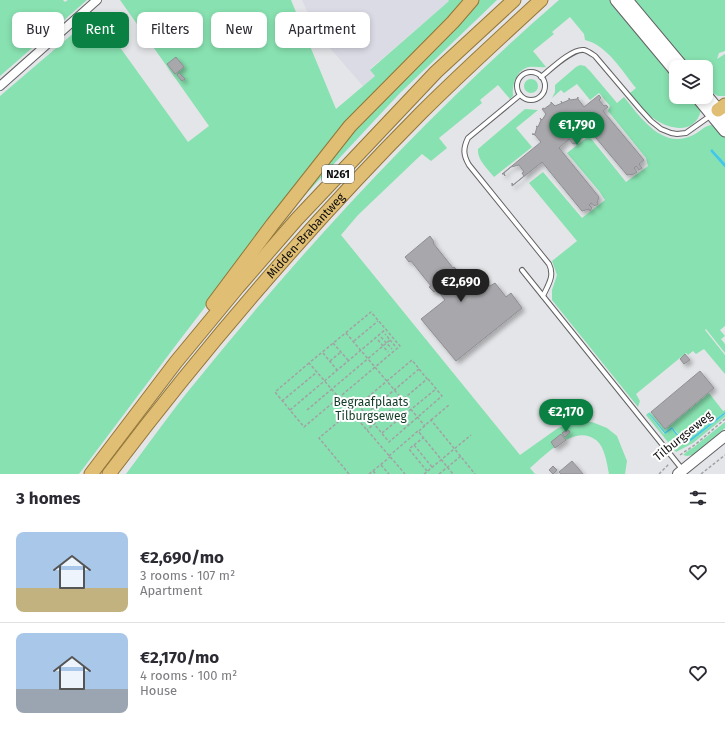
<!DOCTYPE html>
<html lang="en">
<head>
<meta charset="utf-8">
<style>
  body { margin:0; font-family:"Fira Sans",sans-serif; background:#f2f2f3; color:#2b2b33; height:100vh; display:flex; flex-direction:column; font-size:15px; white-space:nowrap }
  * { box-sizing:border-box; margin:0 }
  p { font-size:13px; color:#7c7c81 }
  .icon { flex:none; width:22px; height:22px; fill:none; stroke:currentColor; stroke-width:2; stroke-linecap:round; stroke-linejoin:round }
  .map { position:relative; height:474px; overflow:hidden }
  .drawer { display:flex; flex-direction:column; background:#fff; flex:1 }
  .drawer>* { flex:none }
  .top-card { position:absolute; left:12px; top:12px; width:400px; height:36px; display:flex; gap:8px }
  .controls { position:absolute; left:669px; top:60px; display:grid; gap:8px }
  .controls a { display:grid; place-items:center; width:44px; height:44px; border-radius:8px; background:#fff; box-shadow:0 2px 6px #0003; font-size:20px }
  .price { position:absolute; translate:-50% -34px; padding:0 9px; border-radius:14px; background:#0b8043; color:#fff; font-size:13px; line-height:26px; filter:drop-shadow(0 1px 2px #0008) }
  .price::after { content:''; position:absolute; left:50%; top:24px; width:12px; height:9px; margin-left:-6px; background:inherit; clip-path:polygon(0 0,100% 0,50% 100%) }
  .price.selected { background:#222; color:#fff }
  ul { padding:0; list-style:none }
  li { display:flex; align-items:center; gap:12px; height:100px; padding:0 16px }
  li+li { border-top:1px solid #e1e1e2 }
  li span { display:grid; place-items:center; flex:none; width:112px; height:80px; border-radius:8px; color:#555 }
  li>.icon { margin-inline-start:auto }
  span .icon { width:48px; height:48px; fill:#fffc; stroke-width:1 }
  li b { font-size:17px }
  h2 { display:flex; justify-content:space-between; align-items:center; height:48px; padding:0 16px; font-size:17px }
  .pill { padding:0 14px; border-radius:8px; background:#fff; box-shadow:0 2px 6px #0003; font-size:14px; line-height:36px }
  .pill.selected { background:#0b8043; color:#fff }
  .map>svg:first-child { display:block }
  .built { fill:#dbdbe6 }
  .green { fill:#88e1b0 }
  .water { fill:#40c9e2 }
  .building { fill:#a8a8ac; stroke:#8f8f93; filter:url(#shadow) }
  .lines { fill:none; stroke-linecap:round; stroke-linejoin:round }
  .service-casing { stroke:#626265; stroke-width:6 }
  .minor-casing { stroke:#626265; stroke-width:10 }
  .tertiary-casing { stroke:#626265; stroke-width:12 }
  .secondary-casing { stroke:#626265; stroke-width:13 }
  .trunk-casing { stroke:#927639; stroke-width:15 }
  .path { stroke:#a2a2a5; stroke-width:1.5; stroke-dasharray:3 2; stroke-linecap:butt }
  .service { stroke:#fff; stroke-width:4 }
  .minor { stroke:#fff; stroke-width:8 }
  .tertiary { stroke:#fff; stroke-width:10 }
  .secondary { stroke:#fff; stroke-width:11 }
  .trunk { stroke:#e0be73; stroke-width:13 }
  .labels { text-anchor:middle; dominant-baseline:central; stroke-width:4; stroke-linejoin:round; paint-order:stroke }
  .shield { fill:#fff; stroke:#565657; stroke-width:1 }
  .shield-label { font-size:11px; font-weight:bold; fill:#0e0e0f }
  .street-label { font-size:12px; fill:#0e0e0f; stroke:#fff }
  .park-label { font-size:12px; fill:#123c27; stroke:#fff }
</style>
</head>
<body>
<div class="map">
<svg width="725" height="474" viewBox="0 0 725 474">
  <defs>
    <filter id="shadow"><feDropShadow dx="3" dy="3" stdDeviation="2" flood-color="#0004"/></filter>
  </defs>
  <rect width="100%" height="100%" fill="#e4e5e8"/>
  <!-- built -->
  <polygon class="built" points="302,0 448,0 449,1 370,69 375,76 363,86 317,33"/>
  <!-- green -->
  <g class="green">
    <polygon points="0,0 63,0 65,2 68,0 87,0 0,76"/>
    <polygon points="120,0 291,0 336,109 375,76 370,70 449,1 448,0 468,0 262,233 179,341 79,474 0,474 0,96 96,14 188,142 209,126"/>
    <polygon points="476,0 497,0 400,93 277,225 332,153"/>
    <path d="M559 0H610L676 77V97H693L701 110C696 133 673 131 656 120 647 115 637 101 630 93L636 88C622 71 607 45 585 40L584 34 570 17 552 32 554 34 533 51 546 67C540 68 535 66 529 67 516 70 512 85 513 96L510 99 498 85 480 100 482 103 439 138 447 148 431 161 422 154 358 215 341 235 520 455 558 428 575 422H592L607 428 617 436 627 461 625 474H609C607 464 605 447 596 440 575 423 545 455 530 468L535 474H126C147 446 168 416 190 389 302 250 424 117 559 0Z"/>
    <polygon points="634,0 725,0 725,51 719,53 717,59 725,54 725,96 718,96 706,89 706,67 688,67"/>
    <path d="M580 65 585 66 590 71 617 103 624 97C640 117 662 149 691 136 701 132 704 124 715 125L725 136V163L713 150 710 151 725 168V326L720 330 725 336 721 339 725 344V353L706 329 705 330 725 355V374L704 349 696 354 693 351 688 355 686 353 636 394 640 401 638 407 552 300V290L557 275 552 261 577 241 529 183 543 172 582 218 605 200 599 191 567 153 589 136 626 182 648 166 646 158 608 111 610 106 599 93 590 100 577 84 564 93 561 90 552 98 555 92V85L576 67Z"/>
    <circle cx="531" cy="86" r="7"/>
    <path d="M525 109 538 110 516 128 532 147 494 177C488 169 477 160 478 149Z"/>
    <polygon points="709,393 723,411 725,410 725,412 690,439 683,439 672,427 665,432 649,413 650,412 665,429"/>
    <polygon points="648,413 664,434 672,429 682,440 691,441 725,414 725,417 693,443 676,452 646,415"/>
    <polygon points="725,422 725,428 693,455 687,456 683,455 689,450 694,447"/>
  </g>
  <!-- water -->
  <g class="water">
    <polygon points="712,149 725,163 725,168 710,151"/>
    <path d="M725 412V414L691 441C681 442 677 436 672 429L665 434 648 413H649L665 432 672 427C677 433 681 441 690 439Z"/>
  </g>
  <!-- building -->
  <g class="building">
    <polygon points="176,57 184,67 175,74 167,64"/>
    <polygon points="179,73 185,79 182,81 177,75"/>
    <polygon points="599,95 601,98 599,100 604,106 606,105 608,107 603,111 644,160 639,164 642,168 639,170 636,166 634,168 637,172 634,174 627,175 586,126 576,134 580,139 576,143 573,144 569,139 559,148 599,197 597,203 598,204 595,206 591,203 589,205 592,208 590,211 589,209 582,211 542,162 512,186 512,183 513,185 524,176 522,173 524,172 519,165 511,167 504,173 505,176 504,174 502,174 541,142 535,135 532,134 535,134 537,127 536,126 538,127 541,120 540,118 542,120 546,114 542,109 544,108 544,109 551,104 551,102 555,106 562,103 561,101 562,103 569,100 569,98 570,100 577,99 578,97 578,99 584,107"/>
    <polygon points="430,236 434,242 433,243 453,268 454,267 459,272 456,275 464,284 479,272 490,286 495,283 506,297 511,293 522,308 456,361 421,319 445,300 437,290 434,292 429,287 431,286 411,261 409,262 405,257"/>
    <polygon points="685,354 690,360 684,364 680,359"/>
    <polygon points="700,371 714,388 665,429 651,412"/>
    <polygon points="567,429 570,432 565,437 562,433"/>
    <polygon points="561,434 566,440 555,448 551,442"/>
    <polygon points="572,461 583,474 561,474 559,472"/>
    <polygon points="553,466 557,470 553,474 549,470"/>
  </g>
  <g class="lines">
    <!-- service casing -->
    <g class="service-casing">
      <g id="service">
        <circle cx="531" cy="86" r="14"/>
        <path d="M541 77C550 70 572 48 584 50 588 51 592 54 595 56L640 109 651 121 661 129 671 133 677 134 686 133 710 116"/>
        <path d="M520 95 468 138C463 148 463 155 469 165L549 264C555 276 548 285 543 296"/>
        <polyline points="522,270 682,469"/>
      </g>
    </g>
    <!-- minor casing -->
    <g class="minor-casing">
      <polyline id="minor" points="0,86 97,0"/>
    </g>
    <!-- tertiary casing -->
    <g class="tertiary-casing">
      <polyline id="tertiary" points="678,474 725,436"/>
    </g>
    <!-- secondary casing -->
    <g class="secondary-casing">
      <g id="secondary">
        <polyline points="616,0 676,72"/>
        <polyline points="627,0 683,67"/>
        <polyline points="706,95 725,118"/>
        <polyline points="697,97 725,131"/>
      </g>
    </g>
    <!-- trunk casing -->
    <g class="trunk-casing">
      <g id="trunk">
        <polyline points="718,110 725,105"/>
        <polyline points="213,304 272,225 350,126 453,22 472,0"/>
        <polyline points="91,474 176,362 238,287 297,219 436,72 514,0"/>
        <path id="s1" d="M109 474C205 347 309 226 421 113 460 74 501 37 541 0"/>
      </g>
    </g>
    <!-- path -->
    <g class="path">
      <polyline points="346,333 425,426"/>
      <polyline points="381,337 392,349"/>
      <polyline points="378,340 388,352"/>
      <polyline points="390,340 395,346"/>
      <polyline points="354,341 378,321"/>
      <polyline points="333,343 348,360"/>
      <polyline points="323,353 337,370"/>
      <polyline points="330,361 341,352"/>
      <path d="M309 363 275 392 304 427 400 346 371 312 309 363C341 400 373 437 405 474"/>
      <polyline points="419,369 366,414 389,442 442,396 428,379"/>
      <polyline points="282,401 317,372"/>
      <polyline points="358,405 366,414"/>
      <polyline points="290,410 386,329"/>
      <polyline points="307,410 390,340 385,334"/>
      <polyline points="431,420 449,405"/>
      <polyline points="419,431 431,420 475,474"/>
      <polyline points="382,433 436,389"/>
      <polyline points="414,445 423,438"/>
      <polyline points="680,455 696,444 725,419"/>
      <polyline points="389,456 418,431 453,474"/>
      <polyline points="381,465 389,474"/>
      <polyline points="373,471 376,474"/>
      <polyline points="427,471 409,449 414,445 432,467"/>
      <polyline points="349,474 319,438 412,360 427,379 367,430"/>
      <polyline points="369,474 390,457"/>
      <polyline points="424,474 471,435"/>
      <polyline points="439,474 461,456"/>
      <polyline points="659,474 669,464"/>
      <polyline points="701,474 725,455"/>
    </g>
    <!-- service -->
    <use href="#service" class="service"/>
    <!-- minor -->
    <use href="#minor" class="minor"/>
    <!-- tertiary -->
    <use href="#tertiary" class="tertiary"/>
    <!-- secondary -->
    <use href="#secondary" class="secondary"/>
    <!-- trunk -->
    <use href="#trunk" class="trunk"/>
  </g>
  <g class="labels">
    <!-- shield labels -->
    <rect class="shield" x="322" y="165" width="32" height="18" rx="3"/>
    <g class="shield-label">
      <text x="338" y="174">N261</text>
    </g>
    <!-- street labels -->
    <g class="street-label">
      <text stroke="none"><textPath href="#s1" startOffset="309">Midden-Brabantweg</textPath></text>
      <text transform="translate(683 436) rotate(-39)">Tilburgseweg</text>
    </g>
    <!-- park labels -->
    <g class="park-label">
      <text x="371" y="402">Begraafplaats<tspan x="371" dy="14">Tilburgseweg</tspan></text>
    </g>
  </g>
</svg>
<div class="controls">
<a><svg class="icon" aria-label="layers" viewBox="0 0 24 24"><path d="M12 4l9 5-9 5-9-5zM3 14l9 5 9-5"/></svg></a>
</div>
<b class="price" style="left:577px;top:146px">€1,790</b>
<b class="price selected" style="left:461px;top:303px">€2,690</b>
<b class="price" style="left:566px;top:433px">€2,170</b>
<div class="top-card">
<a class="pill">Buy</a>
<a class="pill selected">Rent</a>
<a class="pill">Filters</a>
<a class="pill">New</a>
<a class="pill">Apartment</a>
</div>
</div>
<section class="drawer">
<h2>3 homes<svg class="icon" aria-label="filters" viewBox="0 0 24 24"><path d="M4 7h16M4 17h16"/><circle cx="9" cy="7" r="2"/><circle cx="15" cy="17" r="2"/></svg></h2>
<ul>
<li><span style="background:linear-gradient(#a9c7e8 70%,#c2b280 0)"><svg class="icon" aria-label="home" viewBox="0 0 24 24"><path d="M3 11l9-7 9 7M6 9v11h12V9"/></svg></span><div><b>€2,690/mo</b><p>3 rooms · 107 m²</p><p>Apartment</p></div><svg class="icon" aria-label="heart" viewBox="0 0 24 24"><path d="M12 20l-8-8c-3-5 5-10 8-4 3-6 11-1 8 4z"/></svg></li>
<li><span style="background:linear-gradient(#a9c7e8 70%,#9aa5b1 0)"><svg class="icon" aria-label="home" viewBox="0 0 24 24"><path d="M3 11l9-7 9 7M6 9v11h12V9"/></svg></span><div><b>€2,170/mo</b><p>4 rooms · 100 m²</p><p>House</p></div><svg class="icon" aria-label="heart" viewBox="0 0 24 24"><path d="M12 20l-8-8c-3-5 5-10 8-4 3-6 11-1 8 4z"/></svg></li>
</ul>
</section>
</body>
</html>
